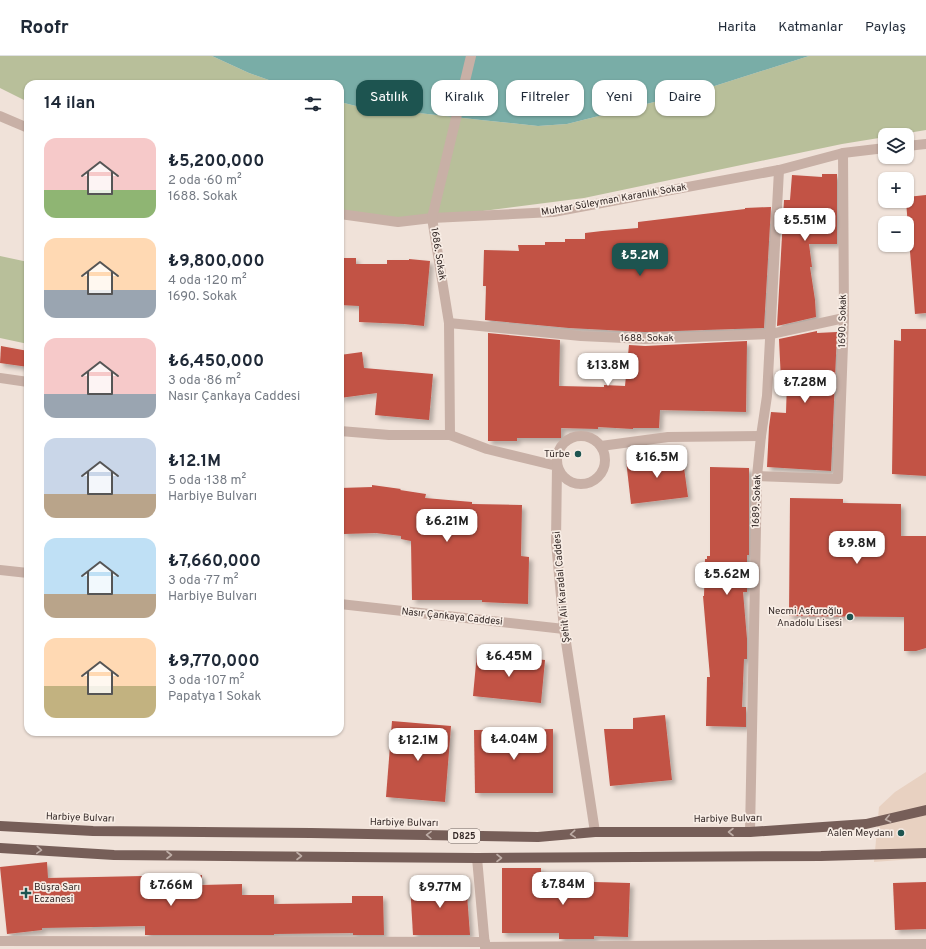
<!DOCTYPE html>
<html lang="tr">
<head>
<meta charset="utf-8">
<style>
  body { margin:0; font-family:Overpass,sans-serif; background:#f2f2f3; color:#1f2937; height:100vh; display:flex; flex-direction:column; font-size:15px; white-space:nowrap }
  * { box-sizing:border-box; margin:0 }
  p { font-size:13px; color:#747a83 }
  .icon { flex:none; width:22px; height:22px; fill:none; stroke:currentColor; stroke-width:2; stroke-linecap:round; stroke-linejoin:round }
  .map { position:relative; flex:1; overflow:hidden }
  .sheet { position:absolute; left:24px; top:24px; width:320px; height:656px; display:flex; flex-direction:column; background:#fff; border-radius:12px; box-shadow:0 1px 3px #0004 }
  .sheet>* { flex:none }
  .banner { position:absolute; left:356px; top:24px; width:380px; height:36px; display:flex; gap:8px }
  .fabs { position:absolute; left:878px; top:72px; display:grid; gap:8px }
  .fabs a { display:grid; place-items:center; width:36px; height:36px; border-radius:8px; background:#fff; box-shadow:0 1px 3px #0004; font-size:20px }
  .price { position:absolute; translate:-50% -34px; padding:0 9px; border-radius:8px; background:#fff; color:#222; font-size:13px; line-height:26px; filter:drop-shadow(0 1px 2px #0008) }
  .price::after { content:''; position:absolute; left:50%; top:24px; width:12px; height:9px; margin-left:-6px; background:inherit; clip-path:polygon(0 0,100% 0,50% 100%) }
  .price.selected { background:#1d5450; color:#fff }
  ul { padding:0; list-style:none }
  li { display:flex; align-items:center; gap:12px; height:100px; padding:0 20px }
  li span { display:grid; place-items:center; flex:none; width:112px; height:80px; border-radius:12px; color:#555 }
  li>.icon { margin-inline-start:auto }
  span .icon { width:48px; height:48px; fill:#fffc; stroke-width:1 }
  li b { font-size:17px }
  h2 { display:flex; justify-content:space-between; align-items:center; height:48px; padding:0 20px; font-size:17px }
  .pill { padding:0 14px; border-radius:12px; background:#fff; box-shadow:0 1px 3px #0004; font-size:14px; line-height:36px }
  .pill.selected { background:#1d5450; color:#fff }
  header { display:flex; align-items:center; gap:24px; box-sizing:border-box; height:56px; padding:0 20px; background:#fff; border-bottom:1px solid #e0e1e3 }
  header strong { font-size:19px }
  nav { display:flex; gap:22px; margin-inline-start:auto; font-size:14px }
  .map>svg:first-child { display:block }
  .green { fill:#b8bf9a }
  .plaza { fill:#e8d1c1 }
  .water { fill:#79ada7 }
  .building { fill:#c25245; filter:url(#shadow) }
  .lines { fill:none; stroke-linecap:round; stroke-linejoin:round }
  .street { stroke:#c8b0a6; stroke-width:10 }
  .primary { stroke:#765e58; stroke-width:10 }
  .oneway { stroke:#beada6 }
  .poi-dot { fill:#1d5450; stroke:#f8ede5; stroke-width:1.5 }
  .labels { text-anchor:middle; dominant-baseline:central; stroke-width:3.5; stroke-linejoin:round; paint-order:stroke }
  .shield { fill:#f8ede5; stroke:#6f6460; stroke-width:1 }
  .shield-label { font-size:9px; font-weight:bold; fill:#342927 }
  .street-label { font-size:10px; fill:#342927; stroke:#f8ede5 }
  .poi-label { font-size:10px; fill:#342927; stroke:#f8ede5; text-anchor:end }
</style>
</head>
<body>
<header>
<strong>Roofr</strong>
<nav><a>Harita</a><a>Katmanlar</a><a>Paylaş</a></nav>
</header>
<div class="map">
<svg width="926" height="893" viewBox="0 0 926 893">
  <defs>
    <filter id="shadow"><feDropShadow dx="3.5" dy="3.5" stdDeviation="2" flood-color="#0004"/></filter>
  </defs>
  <rect width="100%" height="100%" fill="#f0e2d9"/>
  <!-- green -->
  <g class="green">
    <polygon points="0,0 212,0 249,17 280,28 28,28 28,46 0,32"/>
    <polygon points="809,0 926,0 926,74 896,79 885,79 885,81 842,88 584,142 398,166 340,158 340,46 356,50 481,64 538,70 567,68 702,34"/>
    <polygon points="0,200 28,206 28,288 0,282"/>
  </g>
  <!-- plaza -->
  <polygon class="plaza" points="926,716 926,802 874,806 879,751 895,736"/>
  <!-- water -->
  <polygon class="water" points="212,0 809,0 702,34 567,68 538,70 481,64 356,50 340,46 340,28 280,28 249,17"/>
  <!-- building -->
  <g class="building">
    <polygon points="822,118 837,118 837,188 809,188 812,211 810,211 815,244 816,261 777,270 784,144 790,144 792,119 822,121"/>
    <polygon points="926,139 926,257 915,258 906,145 907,145 907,141"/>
    <polygon points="771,151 764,272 645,276 569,272 485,264 486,230 483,230 484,194 519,195 518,189 545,189 545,186 565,186 565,183 585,183 585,177 602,175 638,172 638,166 745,153 745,152"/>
    <polygon points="340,202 356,202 356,208 387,208 387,204 409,204 409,203 430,205 424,270 404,268 359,266 359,250 340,249"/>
    <polygon points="901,273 926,273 926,420 892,418 894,284 901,285"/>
    <polygon points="817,275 817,277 837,276 831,415 767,411 769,371 771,356 786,357 787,325 781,325 779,283"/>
    <polygon points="488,277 560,284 559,330 604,331 604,329 625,330 629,289 645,290 747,285 746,356 660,354 659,372 633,372 633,373 598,371 598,373 561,372 561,382 517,382 517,385 488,385"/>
    <polygon points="1,290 28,295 28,311 0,307"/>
    <polygon points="362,296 364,312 433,318 429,364 375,359 377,337 340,342 340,299"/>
    <polygon points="682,397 688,441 631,448 626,404"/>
    <polygon points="710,411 749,412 749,499 747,499 747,536 743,536 747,583 747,603 744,603 742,651 746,651 746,671 706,670 707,621 710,621 703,540 704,540 705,503 707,503 707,500 710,500"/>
    <polygon points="372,429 401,433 400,434 426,438 425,442 472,446 472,448 522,449 521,500 529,501 528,548 482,546 482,544 412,544 411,485 401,483 401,480 376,477 344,478 343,473 340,474 340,432 372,431"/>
    <polygon points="790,442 843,443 843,447 901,448 901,480 926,480 926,592 916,595 904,595 904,561 789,560"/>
    <polygon points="477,597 545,604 541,647 473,640"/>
    <polygon points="665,659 672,724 610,730 604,673 633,673 633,662"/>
    <polygon points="392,665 451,670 445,746 386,741"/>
    <polygon points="553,673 553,737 475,737 474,674"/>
    <polygon points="47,806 48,822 143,820 164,818 182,818 182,819 202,819 202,829 242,828 242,839 274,839 274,848 352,847 352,840 383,840 384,879 353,879 353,877 274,878 274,879 145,879 145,870 42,872 42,874 7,878 0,811"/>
    <polygon points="502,812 541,812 541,825 594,825 594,826 630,827 628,881 594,880 594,883 559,883 559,877 502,877"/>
    <polygon points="466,825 470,879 413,879 410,828"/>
    <polygon points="926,826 926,873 895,874 893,827"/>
  </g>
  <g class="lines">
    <!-- street -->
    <g class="street">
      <polyline points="0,60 28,72"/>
      <polyline points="907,90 926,88"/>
      <polyline points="340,158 398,166 432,162 553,156 779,114 843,97 885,92"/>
      <polyline points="449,267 581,280 645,283 771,278 844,262"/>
      <polyline points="0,322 28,326"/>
      <polyline points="340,375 389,379 450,379 487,393 557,410 556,486 564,573 595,776"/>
      <polyline points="450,379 449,267 432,162 471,0"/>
      <circle cx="581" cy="404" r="24"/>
      <polyline points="601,390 668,381 761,380"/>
      <polyline points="757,420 838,423 844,262 843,97"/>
      <polyline points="0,514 28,517"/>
      <polyline points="340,548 564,573"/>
      <polyline points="750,776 757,420 761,380 767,340 779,114"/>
      <polyline points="477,802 485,891"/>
      <polyline points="0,885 485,886"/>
      <polyline points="485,891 926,888"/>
    </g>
    <!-- primary -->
    <g class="primary">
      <polyline points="0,770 93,775 311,777 538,781 595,776 750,776 866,768 926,754"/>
      <polyline points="0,792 114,799 477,802 821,800 926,797"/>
    </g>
  </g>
  <!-- one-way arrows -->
  <defs><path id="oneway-chevron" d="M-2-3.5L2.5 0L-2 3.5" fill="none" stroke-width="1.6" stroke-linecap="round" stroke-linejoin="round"/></defs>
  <g class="oneway">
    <use href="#oneway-chevron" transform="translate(888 763) rotate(167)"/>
    <use href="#oneway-chevron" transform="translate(731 776) rotate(180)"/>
    <use href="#oneway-chevron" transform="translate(573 778) rotate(175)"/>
    <use href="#oneway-chevron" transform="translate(429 779) rotate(-179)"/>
    <use href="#oneway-chevron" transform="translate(39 794) rotate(4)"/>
    <use href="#oneway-chevron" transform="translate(169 799)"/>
    <use href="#oneway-chevron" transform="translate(299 800)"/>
    <use href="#oneway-chevron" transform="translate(499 802)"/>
  </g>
  <!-- markers -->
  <g class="poi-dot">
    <circle cx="578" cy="398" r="4"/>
    <circle cx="850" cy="561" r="4"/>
    <circle cx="901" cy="777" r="4"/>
    <path d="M24 831h4v4h4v4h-4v4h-4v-4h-4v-4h4z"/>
  </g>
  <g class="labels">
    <!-- shield labels -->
    <rect class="shield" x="448" y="773" width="32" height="14" rx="3"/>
    <g class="shield-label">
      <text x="464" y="780">D825</text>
    </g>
    <!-- street labels -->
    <g class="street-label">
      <text transform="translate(614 144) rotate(-10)">Muhtar Süleyman Karanlık Sokak</text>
      <text transform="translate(438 198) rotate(81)">1686. Sokak</text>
      <text transform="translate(843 265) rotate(-89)">1690. Sokak</text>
      <text x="647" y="282">1688. Sokak</text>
      <text transform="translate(757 445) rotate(-88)">1689. Sokak</text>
      <text transform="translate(562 531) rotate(-95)">Şehit Ali Karadal Caddesi</text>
      <text transform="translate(452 561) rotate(6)">Nasır Çankaya Caddesi</text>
      <text transform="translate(80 762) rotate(2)">Harbiye Bulvarı</text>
      <text transform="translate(728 763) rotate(-1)">Harbiye Bulvarı</text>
      <text transform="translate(404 767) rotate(1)">Harbiye Bulvarı</text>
    </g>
    <!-- poi labels -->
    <g class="poi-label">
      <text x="570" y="398">Türbe</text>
      <text x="842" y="555">Necmi Asfuroğlu<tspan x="842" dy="12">Anadolu Lisesi</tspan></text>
      <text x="893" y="777">Aalen Meydanı</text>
      <text x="34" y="831" text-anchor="start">Büşra Sarı<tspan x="34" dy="12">Eczanesi</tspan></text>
    </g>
  </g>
</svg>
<div class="fabs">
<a><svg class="icon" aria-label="layers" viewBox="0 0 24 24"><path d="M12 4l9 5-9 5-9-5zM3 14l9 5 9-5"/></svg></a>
<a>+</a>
<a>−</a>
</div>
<b class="price" style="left:805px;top:186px">₺5.51M</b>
<b class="price selected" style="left:640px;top:221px">₺5.2M</b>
<b class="price" style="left:608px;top:331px">₺13.8M</b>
<b class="price" style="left:805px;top:348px">₺7.28M</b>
<b class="price" style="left:657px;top:423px">₺16.5M</b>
<b class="price" style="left:447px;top:487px">₺6.21M</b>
<b class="price" style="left:857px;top:509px">₺9.8M</b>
<b class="price" style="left:727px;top:540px">₺5.62M</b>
<b class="price" style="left:509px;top:622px">₺6.45M</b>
<b class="price" style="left:514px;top:705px">₺4.04M</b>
<b class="price" style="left:418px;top:706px">₺12.1M</b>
<b class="price" style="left:563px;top:850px">₺7.84M</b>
<b class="price" style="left:171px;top:851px">₺7.66M</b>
<b class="price" style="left:440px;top:853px">₺9.77M</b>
<div class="banner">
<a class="pill selected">Satılık</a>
<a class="pill">Kiralık</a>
<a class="pill">Filtreler</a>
<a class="pill">Yeni</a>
<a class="pill">Daire</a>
</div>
<section class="sheet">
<h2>14 ilan<svg class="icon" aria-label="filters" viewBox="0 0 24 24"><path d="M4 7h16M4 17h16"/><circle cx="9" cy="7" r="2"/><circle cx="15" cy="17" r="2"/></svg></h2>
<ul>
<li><span style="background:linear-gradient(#f6c9c9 65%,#8fb573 0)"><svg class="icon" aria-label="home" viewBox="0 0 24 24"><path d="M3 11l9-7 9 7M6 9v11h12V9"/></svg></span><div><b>₺5,200,000</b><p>2 oda · 60 m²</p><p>1688. Sokak</p></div></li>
<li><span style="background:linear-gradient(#ffd9b3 65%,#9aa5b1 0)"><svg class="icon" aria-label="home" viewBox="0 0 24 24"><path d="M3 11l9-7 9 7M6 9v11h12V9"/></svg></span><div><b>₺9,800,000</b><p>4 oda · 120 m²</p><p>1690. Sokak</p></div></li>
<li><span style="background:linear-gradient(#f6c9c9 70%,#9aa5b1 0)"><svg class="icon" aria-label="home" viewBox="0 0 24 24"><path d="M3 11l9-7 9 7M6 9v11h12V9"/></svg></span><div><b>₺6,450,000</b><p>3 oda · 86 m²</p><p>Nasır Çankaya Caddesi</p></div></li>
<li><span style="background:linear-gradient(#c9d6e8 70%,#b9a48a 0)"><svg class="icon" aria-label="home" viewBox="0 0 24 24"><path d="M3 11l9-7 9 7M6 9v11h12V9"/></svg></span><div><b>₺12.1M</b><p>5 oda · 138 m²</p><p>Harbiye Bulvarı</p></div></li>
<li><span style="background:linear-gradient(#bfe0f5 70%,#b9a48a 0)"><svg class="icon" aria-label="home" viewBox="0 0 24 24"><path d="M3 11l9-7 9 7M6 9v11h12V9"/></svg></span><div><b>₺7,660,000</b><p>3 oda · 77 m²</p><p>Harbiye Bulvarı</p></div></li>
<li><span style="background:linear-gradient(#ffd9b3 60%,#c2b280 0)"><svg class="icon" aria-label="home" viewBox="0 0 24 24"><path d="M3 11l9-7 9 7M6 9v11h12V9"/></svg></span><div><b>₺9,770,000</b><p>3 oda · 107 m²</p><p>Papatya 1 Sokak</p></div></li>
</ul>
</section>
</div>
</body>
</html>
